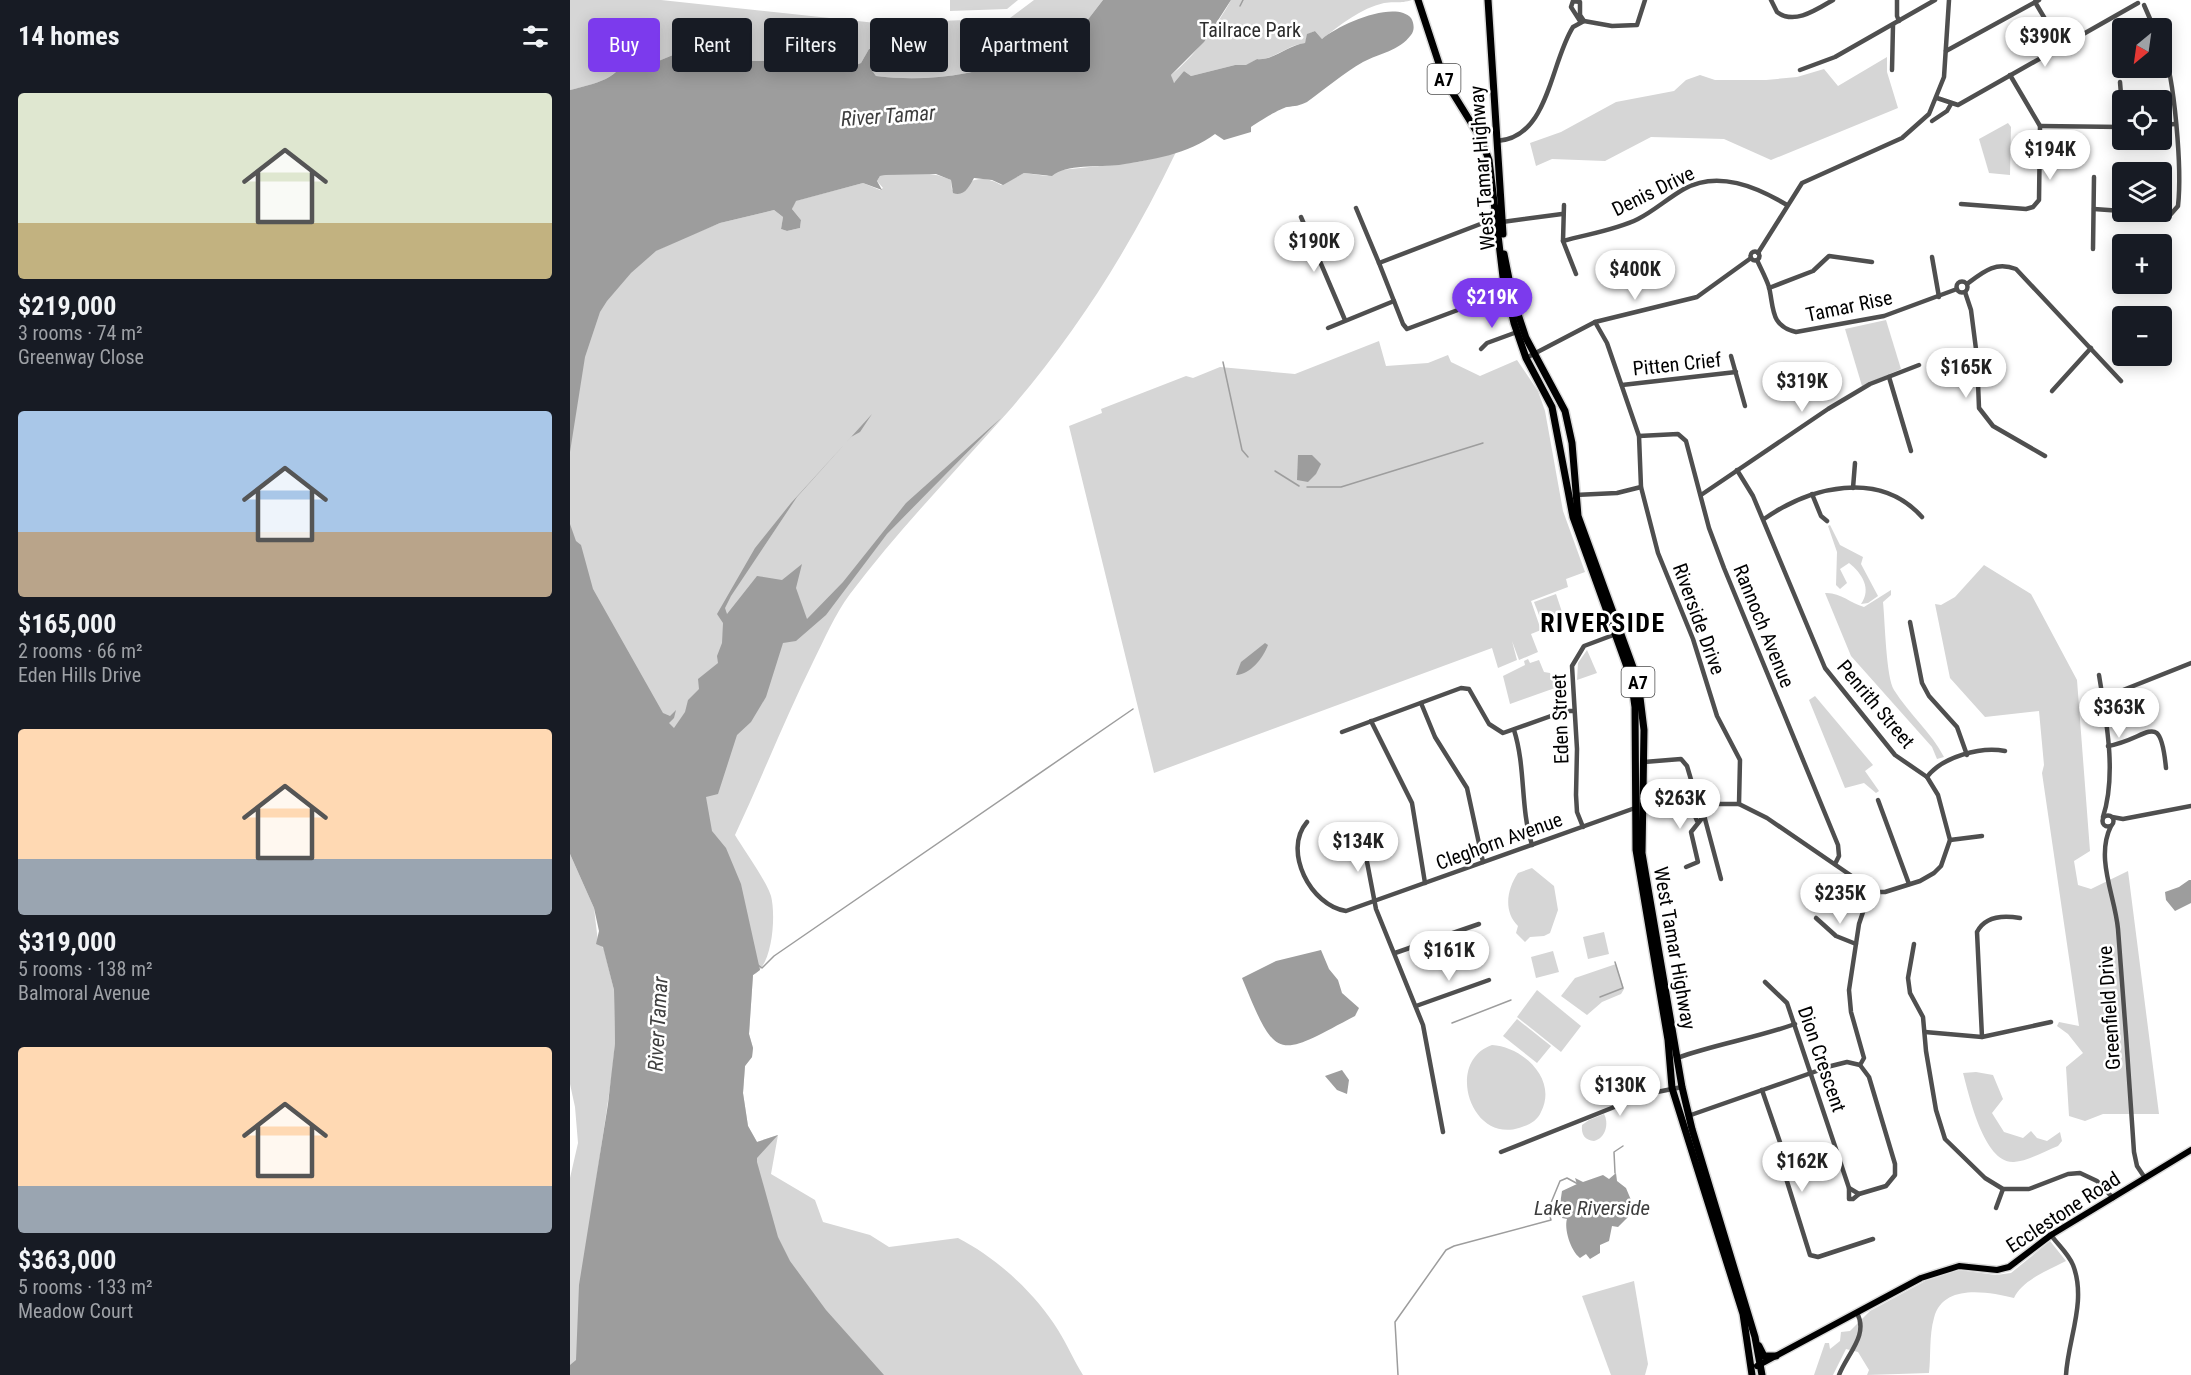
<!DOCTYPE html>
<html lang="en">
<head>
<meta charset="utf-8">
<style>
  body { margin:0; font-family:"Roboto Condensed",sans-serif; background:#242831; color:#f1f3f6; height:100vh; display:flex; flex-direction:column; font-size:22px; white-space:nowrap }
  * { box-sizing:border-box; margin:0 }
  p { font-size:20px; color:#9ea1a6 }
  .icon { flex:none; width:33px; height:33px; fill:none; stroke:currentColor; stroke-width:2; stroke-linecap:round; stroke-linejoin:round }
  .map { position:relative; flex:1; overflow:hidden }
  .drawer { display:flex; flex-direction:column; background:#171b24; width:570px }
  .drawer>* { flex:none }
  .hud { position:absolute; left:18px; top:18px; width:570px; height:54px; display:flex; gap:12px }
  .needle { width:39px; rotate:209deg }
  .controls { position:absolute; left:1542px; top:18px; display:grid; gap:12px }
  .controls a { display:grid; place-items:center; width:60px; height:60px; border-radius:6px; background:#171b24; box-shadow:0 3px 15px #0003; font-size:30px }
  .price { position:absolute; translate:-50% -51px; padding:0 14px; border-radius:21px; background:#fff; color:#222; font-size:20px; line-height:39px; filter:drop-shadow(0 2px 3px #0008) }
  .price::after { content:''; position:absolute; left:50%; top:36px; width:18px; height:14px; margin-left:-9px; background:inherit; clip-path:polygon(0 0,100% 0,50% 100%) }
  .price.current { background:#7c3aed; color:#fff }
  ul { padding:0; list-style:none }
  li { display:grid; align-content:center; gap:12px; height:318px; padding:0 18px }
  li span { display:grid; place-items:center; height:186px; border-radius:6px; color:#555 }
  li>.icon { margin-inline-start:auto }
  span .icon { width:108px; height:108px; fill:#fffc; stroke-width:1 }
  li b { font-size:26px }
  h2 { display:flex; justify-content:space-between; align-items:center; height:72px; padding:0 18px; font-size:26px }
  .tag { padding:0 21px; border-radius:6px; background:#171b24; box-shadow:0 3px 15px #0003; font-size:21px; line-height:54px }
  .tag.current { background:#7c3aed; color:#fff }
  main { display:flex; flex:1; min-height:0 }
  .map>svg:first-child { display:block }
  .green { fill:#d6d6d6 }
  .water { fill:#9d9d9d }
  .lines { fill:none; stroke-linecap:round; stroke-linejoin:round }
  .stream { stroke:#9d9d9d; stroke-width:1.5 }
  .major-casing { stroke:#dbdbdb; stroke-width:9 }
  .highway-casing { stroke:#dbdbdb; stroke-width:10 }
  .minor { stroke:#4f4f4f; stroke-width:4.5 }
  .major { stroke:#000; stroke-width:6 }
  .highway { stroke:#000; stroke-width:7 }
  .labels { text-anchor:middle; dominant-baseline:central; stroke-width:5; stroke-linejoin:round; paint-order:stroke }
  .shield { fill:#fff; stroke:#4c4c4c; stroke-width:1.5 }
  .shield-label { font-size:18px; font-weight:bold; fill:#000 }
  .park-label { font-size:20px; fill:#2d2d2d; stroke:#fff }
  .street-label { font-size:20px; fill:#000; stroke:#fff }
  .water-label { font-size:21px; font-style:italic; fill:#3e3e3e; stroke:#fff }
  .district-label { font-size:26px; font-weight:bold; letter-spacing:1.5px; fill:#000; stroke:#fff }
</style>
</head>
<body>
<main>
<section class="drawer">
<h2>14 homes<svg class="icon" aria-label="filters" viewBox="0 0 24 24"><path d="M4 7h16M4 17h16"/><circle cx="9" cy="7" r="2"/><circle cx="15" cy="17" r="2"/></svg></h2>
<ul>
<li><span style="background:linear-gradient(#dfe7d0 70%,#c2b280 0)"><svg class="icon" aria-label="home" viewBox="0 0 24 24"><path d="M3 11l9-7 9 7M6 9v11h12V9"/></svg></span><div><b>$219,000</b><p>3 rooms · 74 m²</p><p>Greenway Close</p></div></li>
<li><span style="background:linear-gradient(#a9c7e8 65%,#b9a48a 0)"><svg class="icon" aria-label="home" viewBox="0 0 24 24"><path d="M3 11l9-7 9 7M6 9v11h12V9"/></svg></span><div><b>$165,000</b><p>2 rooms · 66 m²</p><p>Eden Hills Drive</p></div></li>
<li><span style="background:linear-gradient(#ffd9b3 70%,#9aa5b1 0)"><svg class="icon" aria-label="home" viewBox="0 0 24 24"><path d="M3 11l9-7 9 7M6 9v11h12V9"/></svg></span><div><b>$319,000</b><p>5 rooms · 138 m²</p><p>Balmoral Avenue</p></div></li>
<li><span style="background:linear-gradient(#ffd9b3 75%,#9aa5b1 0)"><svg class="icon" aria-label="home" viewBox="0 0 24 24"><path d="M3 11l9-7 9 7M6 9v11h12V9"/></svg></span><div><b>$363,000</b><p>5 rooms · 133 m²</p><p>Meadow Court</p></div></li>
</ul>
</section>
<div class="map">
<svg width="1621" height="1375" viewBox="0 0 1621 1375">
  <rect width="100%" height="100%" fill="#fff"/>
  <!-- green -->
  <g class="green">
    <path d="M0 0H91L306 23 315 19 371 21 440 18 464 0H533L516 22 501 28 500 33 469 47 467 52C416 73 362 83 306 76L301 69 299 49 291 63 286 65H246L208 61H109L103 55 86 62 57 52C52 79 24 84 0 90Z"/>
    <polygon points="380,0 448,0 437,9 380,11"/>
    <path d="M661 0H842C829 4 825 1 814 3 791 8 770 25 752 39L745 31 738 34 735 43C719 44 702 61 687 59L677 65H665L621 76 614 71 608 81 603 83 601 75C622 59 649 23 661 0Z"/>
    <polygon points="1317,57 1317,72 1328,108 1201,160 1154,139 1081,137 1035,161 982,159 966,166 960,143 991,132 1046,102 1104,91 1116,80 1130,75 1145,80 1196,80 1227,77 1254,69 1268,86"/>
    <polygon points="1438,123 1441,127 1440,175 1419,173 1409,139"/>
    <path d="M606 152C561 246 506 334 437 413 384 473 328 530 280 594 265 614 254 640 243 662 215 719 192 777 165 835 174 850 197 882 201 896 206 915 203 966 183 975L179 1034 183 1048 182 1057 175 1066 173 1093 178 1126 187 1142 208 1135 201 1174 245 1200 253 1222 300 1235 319 1247 388 1238C427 1258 465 1293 488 1330 497 1344 504 1361 513 1375H188L0 561V303L22 281 111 239 150 223 204 210 213 217 211 229 217 231 230 228 231 220 222 209 225 201 293 183 310 190 313 188 307 181 310 176C332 172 360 170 381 180L382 190C400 181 411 173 431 185L454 173 477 176 491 170 568 162Z"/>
    <polygon points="1316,320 1331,369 1292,386 1275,329"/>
    <polygon points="809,341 816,366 858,363 878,355 881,362 910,376 947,360 968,391 975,411 993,511 1015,572 996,579 998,587 961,601 971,630 961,634 968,652 949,660 942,641 947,660 928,668 922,648 584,773 499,426 532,413 531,409 616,376 623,378 650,367 725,374"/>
    <path d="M1260 525 1270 545 1293 557 1291 564 1308 596 1298 603 1291 604C1302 589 1292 573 1279 563L1270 569 1277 583 1270 589 1266 585 1267 552 1258 526Z"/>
    <polygon points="1414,565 1461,594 1507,680 1520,851 1504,861 1508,885 1521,889 1558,871 1589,1114 1533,1114 1515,1121 1499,1116 1496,1067 1513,1053 1498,1034 1487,1026 1489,1022 1509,1026 1472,773 1474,765 1469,711 1415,717 1380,678 1365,604 1371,605 1385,597"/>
    <path d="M1321 590V595L1313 602C1315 621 1316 677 1324 690 1339 714 1361 732 1374 757L1367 759 1362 747 1281 656 1255 593C1270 592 1280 603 1294 607Z"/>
    <polygon points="986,594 993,615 972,623 964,602"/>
    <polygon points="1017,650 1027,673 1007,680 1008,663"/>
    <polygon points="958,659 960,663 969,660 974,672 980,673 985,688 940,704 933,676 955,665 954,661"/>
    <polygon points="1245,696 1303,765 1295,771 1309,791 1306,793 1294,783 1275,788 1239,700"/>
    <polygon points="0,854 24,908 28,942 34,949 44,990 45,1043 42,1074 25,1189 37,1375 0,1375 0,1178 8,1143 5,1107 0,1084"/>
    <path d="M962 868 984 886 988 910 980 933 974 936 960 937 955 942 946 933 948 926C933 911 937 889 948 873Z"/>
    <polygon points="1034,932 1039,954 1018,959 1013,937"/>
    <polygon points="983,951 989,972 966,978 961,957"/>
    <polygon points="1046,964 1054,989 1051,994 1032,1002 1017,1015 991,996 1005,978"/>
    <polygon points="967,990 1011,1026 991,1052 947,1017"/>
    <polygon points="947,1019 981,1046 967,1063 933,1036"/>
    <path d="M922 1045C953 1047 988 1079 971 1112 967 1121 959 1125 949 1128 900 1143 875 1061 922 1045Z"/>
    <path d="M1406 1072 1423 1075 1433 1099 1422 1113 1434 1132 1453 1138 1461 1131 1467 1138 1477 1141 1490 1132 1492 1141 1488 1146C1475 1151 1458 1161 1444 1162 1414 1164 1399 1095 1393 1073Z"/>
    <path d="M1034 1114C1039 1123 1036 1138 1024 1141 1015 1140 1011 1135 1012 1125L1019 1120Z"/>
    <path d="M1480 1241 1496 1261C1479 1270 1452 1280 1444 1298 1418 1292 1373 1283 1364 1318 1359 1335 1361 1356 1359 1373L1297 1375 1299 1370 1288 1352 1276 1349 1263 1375H1244L1255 1343H1259L1260 1349 1270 1341 1271 1332 1280 1331 1300 1311 1359 1279 1389 1270 1426 1275 1441 1273Z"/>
    <polygon points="1064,1281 1078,1364 1075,1375 1041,1375 1012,1296"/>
  </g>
  <!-- water -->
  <g class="water">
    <path d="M533 0H661L634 42 601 75 604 83 614 71 621 76 665 65H676L687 59C702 61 719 45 735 43L737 34 745 31 752 39C770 24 825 0 841 18 844 23 845 30 841 35 829 51 810 53 793 62 774 73 755 89 737 102 729 106 725 106 717 107 711 108 686 123 681 127V132L654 140 645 134C619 154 581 160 549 165 530 167 495 164 482 176L454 173 433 185 422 180 404 178C399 187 394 197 383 193L381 180 366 174 316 175 310 176 307 181 312 190 293 183 226 201 222 209 231 220 230 228 217 231 211 229 213 217 204 210 150 223 86 251 61 273 37 301 30 312 15 357 0 452V90C23 84 53 79 57 52L86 62 103 55 109 61H208L246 65H286L291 63 299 49H305L309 55 308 61 301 69 306 76C362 83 416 73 467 52L469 47 500 33 501 28 516 22Z"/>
    <polygon points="302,414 290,432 281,437 227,497 161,596 155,608 157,614 187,576 212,580 232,564 226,588 237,619 273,582 336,503 431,418 317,534 256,615 226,641 213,643 196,697 181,722 167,735 148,794 136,797 142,831 156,848 171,884 190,970 183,975 179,1034 183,1048 182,1057 175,1066 173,1093 178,1126 187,1142 208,1135 187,1158 187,1162 208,1237 220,1261 256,1310 314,1375 0,1375 0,1365 6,1360 9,1285 38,1104 45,1043 44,990 33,947 26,944 29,931 24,908 0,854 0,524 6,541 11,545 23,589 93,713 100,716 106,710 104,718 99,723 104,728 115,712 118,700 129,689 128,679 148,663 147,656 152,643 153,623 147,614 185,548 221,503"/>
    <polygon points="728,455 742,455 751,464 746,474 738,482 727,480"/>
    <path d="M695 643 698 645C693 658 681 674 666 675L671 662Z"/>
    <polygon points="1619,880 1621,880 1621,903 1605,911 1596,900 1595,892 1609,887"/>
    <path d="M751 950 759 969 768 980 772 993 789 1008 785 1016C707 1057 707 1064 672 978L706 961Z"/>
    <polygon points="772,1070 779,1080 777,1094 767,1090 755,1076"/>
    <path d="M1046 1173 1047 1181 1056 1188 1061 1200 1059 1203 1061 1208H1057L1059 1216 1048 1227 1042 1226 1039 1241 1030 1245V1253L1020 1259 1016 1254 1010 1258C1000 1250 994 1228 997 1219L992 1218 993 1210 989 1211 992 1191 1007 1184 1005 1178 1013 1182 1033 1175 1039 1179Z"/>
  </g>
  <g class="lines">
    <!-- stream -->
    <g class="stream">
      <polyline points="670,6 673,0"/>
      <polyline points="653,362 672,450 678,457"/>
      <polyline points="705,471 729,486"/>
      <polyline points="737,487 771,487 913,443"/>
      <polyline points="188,965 192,968 204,956 563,709"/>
      <polyline points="1030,997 1053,988 1045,962"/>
      <polyline points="882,1023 941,1000"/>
      <polyline points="1045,1173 1044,1152 1053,1146"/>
      <polyline points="828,1375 825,1322 876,1250 884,1246 981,1220 978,1210 990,1181 997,1178 1008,1184"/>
    </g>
    <!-- major casing -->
    <g class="major-casing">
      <polyline id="major" points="1187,1366 1351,1278 1389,1266 1427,1270 1439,1267 1481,1235 1621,1150"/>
    </g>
    <!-- highway casing -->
    <g class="highway-casing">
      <g id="highway">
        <polyline points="848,0 874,79 910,137 919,160 933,277 944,323 956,358 982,407 1003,517 1061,678 1065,707 1066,850 1098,1040 1102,1088 1173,1314 1182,1375"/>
        <polyline points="918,0 933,234"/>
        <polyline points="934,254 943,299 956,338 995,411 1002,443 1008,516 1068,681 1074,730 1072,853 1112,1087 1122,1129 1185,1337 1192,1375"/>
        <polyline points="1189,1346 1194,1356 1206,1356"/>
      </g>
    </g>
    <!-- minor -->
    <g class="minor">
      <path d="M1201 0 1207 12C1224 25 1246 10 1263 0"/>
      <polyline points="1327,0 1327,16 1329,21"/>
      <polyline points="1465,2 1491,46"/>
      <polyline points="1574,5 1584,28"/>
      <polyline points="1010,21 1001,7 1003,1 1010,2 1010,15 1014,21"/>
      <polyline points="1376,51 1469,0"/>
      <polyline points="1230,70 1265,57 1365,0"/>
      <polyline points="1322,70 1323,25"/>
      <polyline points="1550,82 1552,107"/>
      <polyline points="1367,98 1388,105 1568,3"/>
      <polyline points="1362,121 1377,111 1381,104"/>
      <polyline points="1592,125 1605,124"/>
      <polyline points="1470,126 1552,127"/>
      <path d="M927 141C979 138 980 63 1003 27L1014 21 1042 26 1067 25 1075 0"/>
      <polyline points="1391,204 1456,209 1463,207 1469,200 1470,126 1440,75"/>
      <polyline points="994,205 993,241 1006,274"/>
      <polyline points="786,208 809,263"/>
      <polyline points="1524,209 1552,211"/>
      <path d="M1554 212 1596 215 1601 214 1608 206C1612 170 1605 78 1592 46"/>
      <polyline points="731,217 775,320"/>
      <polyline points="926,218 809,263 833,324 837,329 936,292"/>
      <polyline points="932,222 992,214"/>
      <path d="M993 241C1018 234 1046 230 1068 219 1084 211 1098 198 1114 189 1148 170 1187 187 1217 205"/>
      <polyline points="1523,249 1524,177"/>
      <circle cx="1185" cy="256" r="4.5"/>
      <polyline points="1188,253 1232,183 1332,138 1359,114 1374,77 1379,0"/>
      <polyline points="1362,257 1369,297"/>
      <path d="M1187 260C1191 269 1196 278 1199 287 1204 308 1200 326 1226 332L1314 316 1387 289"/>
      <circle cx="1392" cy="287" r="5.5"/>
      <path d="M1397 284C1413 272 1425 261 1446 269L1551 381"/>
      <polyline points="1199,288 1243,271 1259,256 1302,262"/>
      <polyline points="1395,292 1401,310 1407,357 1409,408 1423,426 1475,456"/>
      <polyline points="1025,322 1037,343 1069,436 1071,487 1088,553 1123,639 1147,716 1170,760 1169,804 1131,804 1127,800 1117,766 1111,759 1074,762"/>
      <polyline points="758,328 824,301"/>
      <polyline points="911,349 917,343 947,332"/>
      <polyline points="1161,356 1175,406"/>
      <polyline points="956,358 1025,322 1127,297 1181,258"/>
      <polyline points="1319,377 1341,451"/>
      <polyline points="1052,385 1166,372"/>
      <polyline points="1482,391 1521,348"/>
      <polyline points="1069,436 1108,434 1116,441 1139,528 1154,568 1268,845 1269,856 1265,864"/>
      <polyline points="1167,470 1183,496 1255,668 1325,755 1357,777 1368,795 1380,840 1371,866 1364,873 1350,881 1315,892 1305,892 1197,818 1169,804"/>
      <polyline points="1283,488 1285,463"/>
      <polyline points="1242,494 1251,516 1257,521"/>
      <polyline points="1005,495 1047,493 1071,487"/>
      <polyline points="1131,495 1258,409 1300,384 1349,365"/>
      <path d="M1194 519C1240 487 1309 469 1352 517"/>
      <polyline points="1340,622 1352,683 1359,696 1387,727 1397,755"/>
      <path d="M1529 675C1536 719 1547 774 1533 817"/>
      <polyline points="1533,698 1621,663"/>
      <polyline points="851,703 865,737 897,788 913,862"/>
      <polyline points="801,721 842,803 855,883"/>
      <path d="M944 730C956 768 950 807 962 845"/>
      <polyline points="772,732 891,688 899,689 919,724 933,733 995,711 1004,711"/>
      <path d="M1538 746C1579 739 1590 707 1596 768"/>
      <path d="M1357 777C1372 757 1411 746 1435 751"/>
      <polyline points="1308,800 1339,884"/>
      <polyline points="1120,804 1127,821"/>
      <polyline points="1131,804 1151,879"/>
      <circle cx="1538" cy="821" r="5.5"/>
      <polyline points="1542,817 1553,819 1621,806"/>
      <path d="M737 822C712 851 741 906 776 911L1065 808"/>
      <path d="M1541 826C1525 858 1545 896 1548 929 1554 1003 1559 1078 1564 1152L1567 1166 1575 1178"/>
      <polyline points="1013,827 1007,812 1006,795 1007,749 1002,666 1014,646 1046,634"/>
      <polyline points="1380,840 1412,836"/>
      <polyline points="793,841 806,909 853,1025 873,1132"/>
      <polyline points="1116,867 1128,862 1121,832 1133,817"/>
      <polyline points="1246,918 1266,936 1286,944"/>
      <polyline points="1344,944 1338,978 1340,993 1353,1017 1356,1051 1366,1110 1375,1139 1415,1178 1433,1189 1459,1189 1498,1174 1510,1173 1527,1181 1543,1198"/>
      <polyline points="825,953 909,924"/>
      <polyline points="1195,982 1217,1003 1279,1188 1289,1194 1316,1186 1325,1175 1325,1164 1299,1077 1290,1065 1294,1058 1281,1012 1279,990 1289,924 1294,909 1305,892"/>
      <polyline points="846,1006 919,980"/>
      <polyline points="1355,1032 1412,1037 1481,1022"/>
      <path d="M1412 1037 1407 932C1415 916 1433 915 1450 918"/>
      <path d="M1107 1058C1146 1044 1186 1038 1225 1024"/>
      <polyline points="1192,1090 1213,1151 1215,1175 1240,1255 1248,1257 1303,1239"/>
      <polyline points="1118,1116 1261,1066 1277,1062 1290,1065"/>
      <polyline points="931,1152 1077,1094 1112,1087"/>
      <polyline points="1279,1188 1279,1199 1283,1199 1289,1194"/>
      <polyline points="1426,1208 1433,1189"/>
      <path d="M1481 1235C1488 1245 1498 1253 1503 1265 1517 1301 1498 1339 1496 1375"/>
      <path d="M1269 1375C1277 1354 1299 1335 1287 1313"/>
    </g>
    <!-- major -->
    <use href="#major" class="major"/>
    <!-- highway -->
    <use href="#highway" class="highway"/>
  </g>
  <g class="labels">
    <!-- shield labels -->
    <g class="shield">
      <rect x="857.5" y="64" width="33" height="30" rx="4.5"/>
      <rect x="1051.5" y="667" width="33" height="30" rx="4.5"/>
    </g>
    <g class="shield-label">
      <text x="874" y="79">A7</text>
      <text x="1068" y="682">A7</text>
    </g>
    <!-- park labels -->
    <g class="park-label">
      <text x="680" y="30">Tailrace Park</text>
    </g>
    <!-- street labels -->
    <g class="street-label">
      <text transform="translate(912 168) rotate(-94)">West Tamar Highway</text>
      <text transform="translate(1083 191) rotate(-26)">Denis Drive</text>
      <text transform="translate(1279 306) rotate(-12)">Tamar Rise</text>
      <text transform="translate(1107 364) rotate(-6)">Pitten Crief</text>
      <text transform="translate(1129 619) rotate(70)">Riverside Drive</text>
      <text transform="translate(1194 626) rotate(68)">Rannoch Avenue</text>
      <text transform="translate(1306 704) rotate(50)">Penrith Street</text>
      <text transform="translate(990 719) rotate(-92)">Eden Street</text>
      <text transform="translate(929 841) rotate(-20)">Cleghorn Avenue</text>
      <text transform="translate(1105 948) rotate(80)">West Tamar Highway</text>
      <text transform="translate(1539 1008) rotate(-94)">Greenfield Drive</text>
      <text transform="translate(1252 1059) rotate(71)">Dion Crescent</text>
      <text transform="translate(1493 1212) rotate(-33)">Ecclestone Road</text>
    </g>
    <!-- water labels -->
    <g class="water-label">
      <text transform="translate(318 116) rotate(-4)">River Tamar</text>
      <text transform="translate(88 1024) rotate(-87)">River Tamar</text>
      <text x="1022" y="1208">Lake Riverside</text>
    </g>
    <!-- district labels -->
    <g class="district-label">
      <text x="1033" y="623">RIVERSIDE</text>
    </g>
  </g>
</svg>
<div class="controls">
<a><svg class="needle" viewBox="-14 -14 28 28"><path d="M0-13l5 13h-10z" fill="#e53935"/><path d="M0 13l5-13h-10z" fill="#9ea1a6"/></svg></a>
<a><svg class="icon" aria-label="locate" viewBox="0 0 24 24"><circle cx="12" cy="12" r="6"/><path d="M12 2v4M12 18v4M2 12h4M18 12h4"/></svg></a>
<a><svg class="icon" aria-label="layers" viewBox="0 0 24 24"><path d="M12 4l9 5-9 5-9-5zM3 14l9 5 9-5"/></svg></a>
<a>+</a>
<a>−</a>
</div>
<b class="price" style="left:1475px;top:68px">$390K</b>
<b class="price" style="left:1480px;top:181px">$194K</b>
<b class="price" style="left:744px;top:273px">$190K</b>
<b class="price" style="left:1065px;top:301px">$400K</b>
<b class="price current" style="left:922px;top:329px">$219K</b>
<b class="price" style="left:1396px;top:399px">$165K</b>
<b class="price" style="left:1232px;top:413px">$319K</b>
<b class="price" style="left:1549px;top:739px">$363K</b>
<b class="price" style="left:1110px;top:830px">$263K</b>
<b class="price" style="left:788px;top:873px">$134K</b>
<b class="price" style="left:1270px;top:925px">$235K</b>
<b class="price" style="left:879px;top:982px">$161K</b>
<b class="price" style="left:1050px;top:1117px">$130K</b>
<b class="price" style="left:1232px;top:1193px">$162K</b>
<div class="hud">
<a class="tag current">Buy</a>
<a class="tag">Rent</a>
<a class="tag">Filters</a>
<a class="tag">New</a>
<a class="tag">Apartment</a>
</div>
</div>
</main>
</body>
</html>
